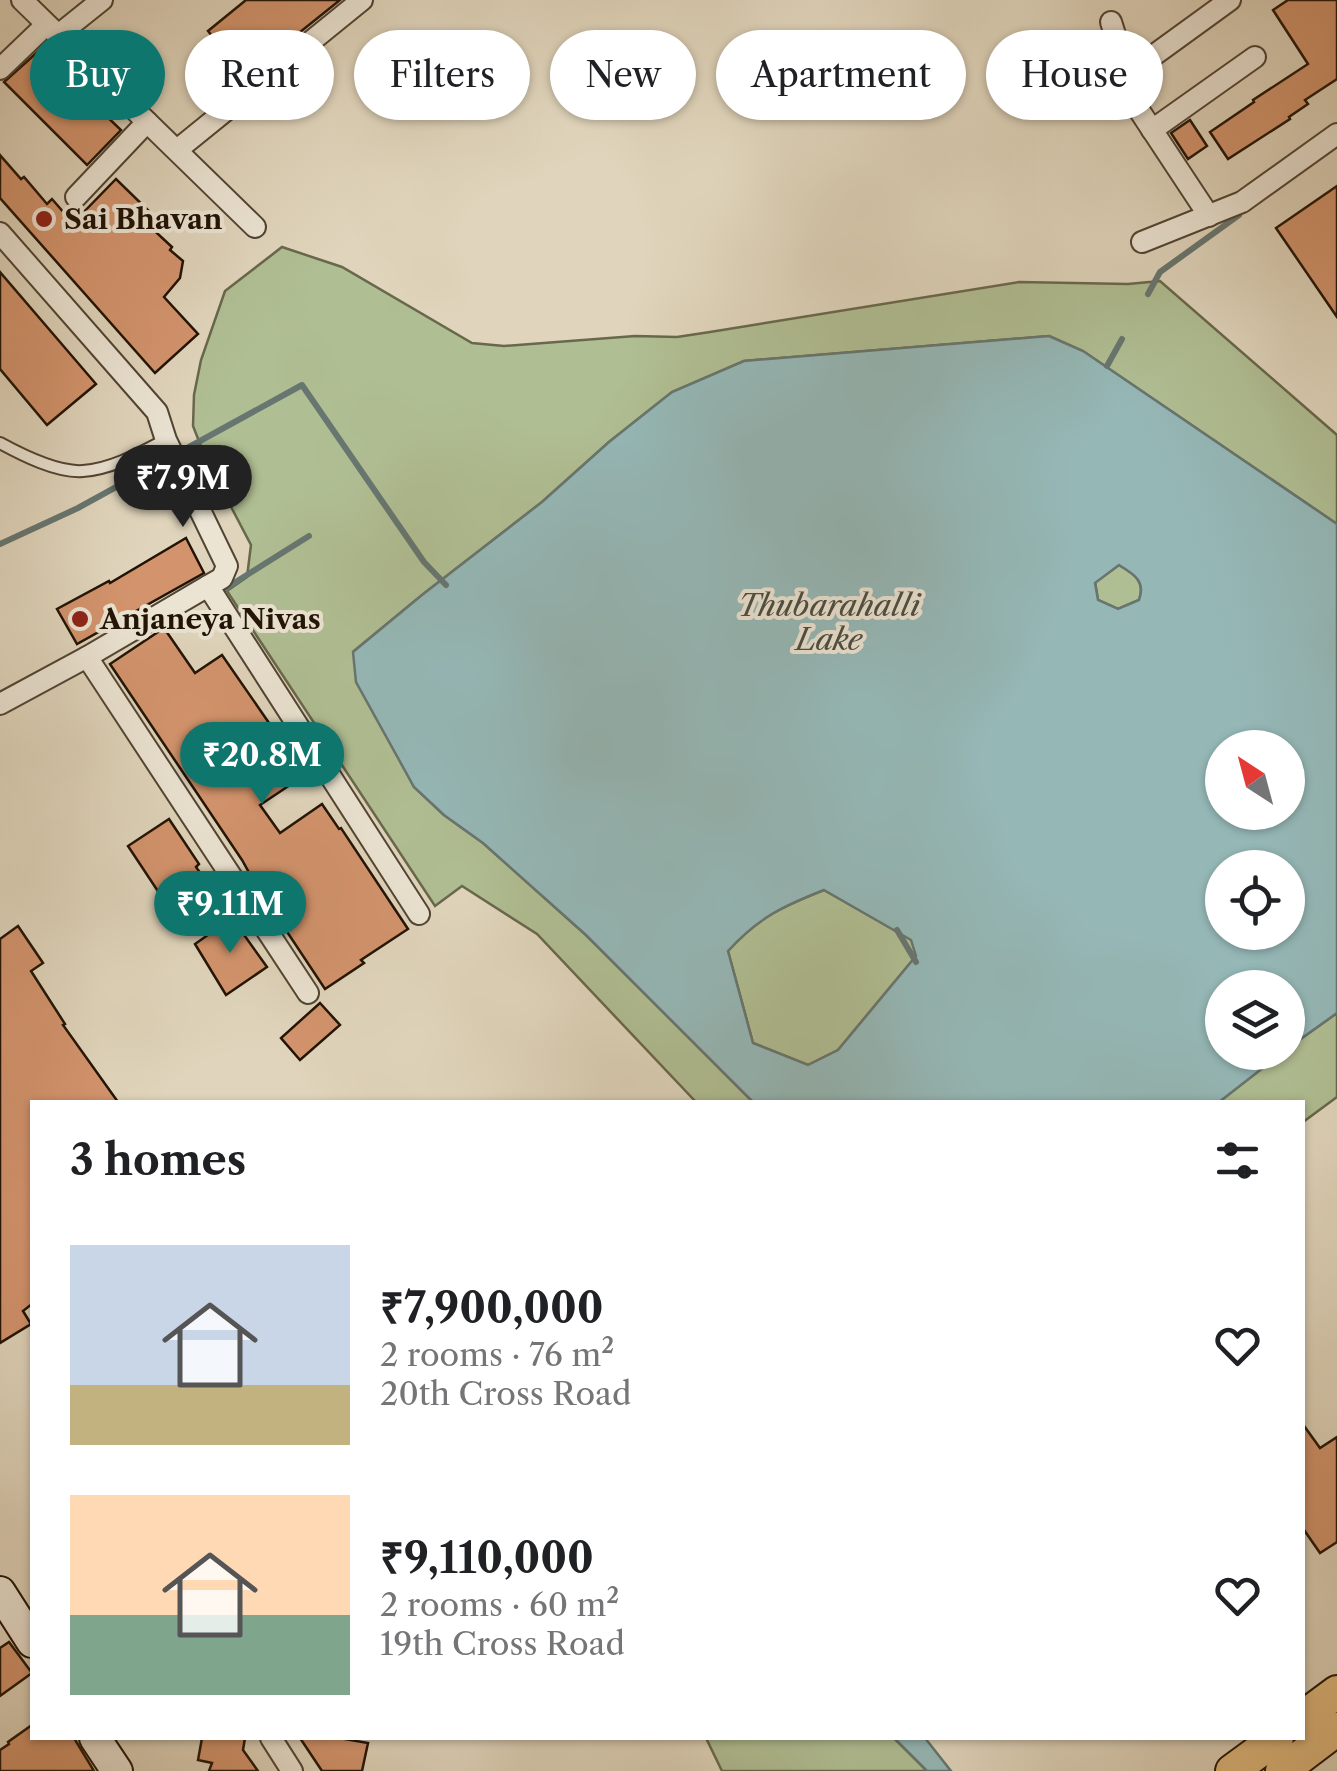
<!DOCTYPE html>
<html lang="en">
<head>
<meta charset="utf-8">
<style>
  body { margin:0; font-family:"Libre Caslon Text",serif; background:#f2f2f2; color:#202124; height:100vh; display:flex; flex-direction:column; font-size:38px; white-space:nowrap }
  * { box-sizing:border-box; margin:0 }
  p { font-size:32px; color:#757577 }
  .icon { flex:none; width:55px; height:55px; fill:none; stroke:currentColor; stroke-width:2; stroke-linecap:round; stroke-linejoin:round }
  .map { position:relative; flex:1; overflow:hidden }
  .sheet { position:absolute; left:30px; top:1100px; width:1275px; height:640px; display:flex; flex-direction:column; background:#fff; border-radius:0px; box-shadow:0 2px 8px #0004 }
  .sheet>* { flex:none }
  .guide { position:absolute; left:30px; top:30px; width:1278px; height:90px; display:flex; gap:20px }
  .needle { width:65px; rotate:324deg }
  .controls { position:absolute; left:1205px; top:730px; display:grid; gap:20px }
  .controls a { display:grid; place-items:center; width:100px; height:100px; border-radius:50%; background:#fff; box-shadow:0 2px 8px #0004; font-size:50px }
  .price { position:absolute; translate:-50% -85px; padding:0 22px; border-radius:35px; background:#0f766e; color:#fff; font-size:32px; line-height:65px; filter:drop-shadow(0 2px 5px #0008) }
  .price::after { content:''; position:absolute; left:50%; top:60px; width:30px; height:22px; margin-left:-15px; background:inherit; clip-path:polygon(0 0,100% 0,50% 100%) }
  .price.active { background:#222; color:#fff }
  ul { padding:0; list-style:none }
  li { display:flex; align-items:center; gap:30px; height:250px; padding:0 40px }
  li span { display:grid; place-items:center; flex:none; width:280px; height:200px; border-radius:0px; color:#555 }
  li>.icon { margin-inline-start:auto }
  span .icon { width:120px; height:120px; fill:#fffc; stroke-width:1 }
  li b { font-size:42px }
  h2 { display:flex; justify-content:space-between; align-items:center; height:120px; padding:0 40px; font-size:42px }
  .tag { padding:0 35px; border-radius:45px; background:#fff; box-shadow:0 2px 8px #0004; font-size:35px; line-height:90px }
  .tag.active { background:#0f766e; color:#fff }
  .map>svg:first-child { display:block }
  .green { fill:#b0be93; stroke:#68684c; stroke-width:2.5 }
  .water { fill:#95b8b7; stroke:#677670; stroke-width:2.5; fill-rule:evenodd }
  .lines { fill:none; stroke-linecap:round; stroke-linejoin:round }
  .stream { stroke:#677670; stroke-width:6 }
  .building { fill:#d3946d; stroke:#211305; stroke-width:2.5 }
  .lane-casing { stroke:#514433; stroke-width:14 }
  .street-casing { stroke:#514433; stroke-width:24 }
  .secondary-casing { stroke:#211305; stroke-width:34 }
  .primary-casing { stroke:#211305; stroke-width:36 }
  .lane { stroke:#ebe4d3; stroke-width:10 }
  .street { stroke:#ebe4d3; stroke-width:20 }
  .secondary { stroke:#ebe4d3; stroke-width:30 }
  .primary { stroke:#e0ba7e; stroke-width:32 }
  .poi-dot { fill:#8f2418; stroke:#ebe4d3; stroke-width:4 }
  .labels { text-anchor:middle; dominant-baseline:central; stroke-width:8; stroke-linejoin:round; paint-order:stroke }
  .poi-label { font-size:28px; font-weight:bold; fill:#211305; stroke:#ebe4d3; text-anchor:start }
  .water-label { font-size:30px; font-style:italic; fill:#4a4d43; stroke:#ebe4d3 }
</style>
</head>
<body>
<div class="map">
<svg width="1337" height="1771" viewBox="0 0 1337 1771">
  <rect width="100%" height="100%" fill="#e0d5bc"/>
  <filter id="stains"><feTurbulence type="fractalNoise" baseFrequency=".002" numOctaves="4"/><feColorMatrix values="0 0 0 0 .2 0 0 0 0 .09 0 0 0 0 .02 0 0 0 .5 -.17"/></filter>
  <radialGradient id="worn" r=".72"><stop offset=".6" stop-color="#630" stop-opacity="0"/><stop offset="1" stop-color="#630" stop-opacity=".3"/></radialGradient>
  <!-- green -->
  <g class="green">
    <polygon points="282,247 342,267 472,343 504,346 635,336 677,337 710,332 1019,282 1128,284 1160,281 1337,435 1337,524 1083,351 1049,336 744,361 672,392 609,442 542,502 422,595 354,651 389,739 414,787 444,815 483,843 586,935 753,1102 696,1102 537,934 462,886 435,906 227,591 247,577 251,545 206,459 193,426 194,395 201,360 225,291"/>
    <path d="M1119 565C1134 574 1146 581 1139 600L1118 609 1098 600 1095 582Z"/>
    <path d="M824 890 912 940 916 956 838 1050 808 1065 753 1043 728 951C760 916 781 907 824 890Z"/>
    <polygon points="1337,1013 1337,1097 1303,1122 1302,1102 1219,1102 1282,1053 1288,1052 1288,1048"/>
    <polygon points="706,1738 894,1738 927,1771 722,1771"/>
  </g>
  <!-- water -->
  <g class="water">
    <path d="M1049 336 1083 351 1337 524V1013L1288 1048V988H1222V1052L1282 1053 1219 1102H753L586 935 483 843 444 815 414 787 356 682 353 652 422 595 542 502 609 442 672 392 744 361ZM1119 565C1134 574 1146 581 1139 600L1118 609 1098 600 1095 583ZM1222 748H1288V812H1222ZM1222 868H1288V932H1222ZM824 890 911 940 916 956 838 1050 808 1065 753 1043 728 951C758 918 783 906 824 890Z"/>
    <polygon points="894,1738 925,1738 951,1771 927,1771"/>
  </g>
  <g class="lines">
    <!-- stream -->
    <g class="stream">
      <polyline points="1148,294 1160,272 1239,215"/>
      <polyline points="1107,366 1122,339"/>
      <polyline points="0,544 78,508 302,385 424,562 446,585"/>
      <polyline points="223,590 309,536"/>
      <polyline points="897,930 916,962"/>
    </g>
  </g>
  <!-- building -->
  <g class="building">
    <polygon points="246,0 340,0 284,45 276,35 237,67 208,31"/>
    <polygon points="1288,0 1337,0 1337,79 1305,100 1308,104 1289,117 1290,119 1228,159 1210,132 1254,102 1253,100 1308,64 1273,10"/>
    <polygon points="42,48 80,87 78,89 121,130 87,165 4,82"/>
    <polygon points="1190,120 1207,146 1188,159 1171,133"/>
    <polygon points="0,155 21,179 24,177 47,204 52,199 65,214 67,212 75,221 116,179 153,215 146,223 172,247 170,250 183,261 180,278 164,297 198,334 155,373 0,198"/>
    <polygon points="1337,186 1337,317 1276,228"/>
    <polygon points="0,272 96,384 47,425 0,369"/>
    <polygon points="186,538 204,573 77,644 57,609 109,581 110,583"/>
    <polygon points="164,628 195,673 222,655 305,775 260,805 280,833 322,804 339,829 341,828 408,929 361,960 364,963 325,989 256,885 242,860 110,664"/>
    <polygon points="169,819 199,864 196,867 212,890 175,917 128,846"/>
    <polygon points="232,918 267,967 226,995 195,944"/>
    <polygon points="18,926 43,963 31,971 65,1024 63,1025 118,1102 32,1102 32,1304 23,1311 31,1324 0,1343 0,939"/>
    <polygon points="320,1003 340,1025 300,1060 281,1038"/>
    <polygon points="1302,1423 1320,1448 1337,1437 1337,1542 1320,1553 1302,1527"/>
    <polygon points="9,1642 32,1673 0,1696 0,1648"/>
    <polygon points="32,1725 32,1738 74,1738 94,1771 0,1771 0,1750 9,1744 8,1742"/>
    <polygon points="202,1738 245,1738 243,1750 258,1771 209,1771 212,1763 198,1760"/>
    <polygon points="300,1738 339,1738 368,1743 362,1771 322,1771"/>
  </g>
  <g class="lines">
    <!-- lane casing -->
    <g class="lane-casing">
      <path id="lane" d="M0 443C22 455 57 473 83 471 112 469 140 453 165 440"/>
    </g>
    <!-- street casing -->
    <g class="street-casing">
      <g id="street">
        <polyline points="22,0 255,227"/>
        <polyline points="1111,22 1139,110 1209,216"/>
        <polyline points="57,36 102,0"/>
        <polyline points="0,69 46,25"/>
        <polyline points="1128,74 1230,0"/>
        <polyline points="1152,130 1255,57"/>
        <polyline points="177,150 362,0"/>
        <polyline points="76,197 147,122"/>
        <polyline points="0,233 157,412 166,440 227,566 222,578 208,586 87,657 0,704"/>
        <polyline points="1142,242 1242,202 1337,134"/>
        <polyline points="208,586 419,914"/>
        <polyline points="87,657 308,993"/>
        <polyline points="271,1738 292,1771"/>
      </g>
    </g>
    <!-- secondary casing -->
    <g class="secondary-casing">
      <g id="secondary">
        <polyline points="0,1592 32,1642"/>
        <polyline points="95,1738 117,1771"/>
      </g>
    </g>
    <!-- primary casing -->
    <g class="primary-casing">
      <g id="primary">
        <polyline points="1302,1718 1337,1692"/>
        <polyline points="1232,1771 1277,1738"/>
        <polyline points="1282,1771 1337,1729"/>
      </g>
    </g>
    <!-- lane -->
    <use href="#lane" class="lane"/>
    <!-- street -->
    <use href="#street" class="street"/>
    <!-- secondary -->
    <use href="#secondary" class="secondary"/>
    <!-- primary -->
    <use href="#primary" class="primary"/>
  </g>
  <!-- markers -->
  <g class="poi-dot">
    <circle cx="44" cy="219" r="10"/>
    <circle cx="80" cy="619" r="10"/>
  </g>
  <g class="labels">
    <!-- poi labels -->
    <g class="poi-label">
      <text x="64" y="219">Sai Bhavan</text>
      <text x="100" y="619">Anjaneya Nivas</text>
    </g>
    <!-- water labels -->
    <g class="water-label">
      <text x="829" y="605">Thubarahalli<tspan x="829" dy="34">Lake</tspan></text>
    </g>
  </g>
  <rect width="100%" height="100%" filter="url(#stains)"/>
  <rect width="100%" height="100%" fill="url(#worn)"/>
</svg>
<div class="controls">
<a><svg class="needle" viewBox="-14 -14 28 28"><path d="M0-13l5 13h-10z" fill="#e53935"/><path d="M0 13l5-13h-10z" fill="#757577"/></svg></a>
<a><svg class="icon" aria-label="locate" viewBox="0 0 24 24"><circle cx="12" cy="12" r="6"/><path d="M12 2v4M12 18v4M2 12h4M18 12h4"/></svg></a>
<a><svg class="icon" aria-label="layers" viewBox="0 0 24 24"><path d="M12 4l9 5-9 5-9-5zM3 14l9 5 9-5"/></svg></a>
</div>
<b class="price active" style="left:183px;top:530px">₹7.9M</b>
<b class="price" style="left:262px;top:807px">₹20.8M</b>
<b class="price" style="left:230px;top:956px">₹9.11M</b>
<div class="guide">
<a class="tag active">Buy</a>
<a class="tag">Rent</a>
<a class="tag">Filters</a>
<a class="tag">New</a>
<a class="tag">Apartment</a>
<a class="tag">House</a>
</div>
<section class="sheet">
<h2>3 homes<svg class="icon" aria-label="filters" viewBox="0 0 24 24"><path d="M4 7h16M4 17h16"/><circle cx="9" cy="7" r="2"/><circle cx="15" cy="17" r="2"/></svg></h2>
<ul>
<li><span style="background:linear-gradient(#c9d6e8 70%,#c2b280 0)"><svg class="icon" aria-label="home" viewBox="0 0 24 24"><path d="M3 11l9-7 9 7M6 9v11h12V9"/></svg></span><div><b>₹7,900,000</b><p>2 rooms · 76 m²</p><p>20th Cross Road</p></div><svg class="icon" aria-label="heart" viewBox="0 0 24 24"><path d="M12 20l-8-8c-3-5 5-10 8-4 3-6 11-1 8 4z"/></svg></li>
<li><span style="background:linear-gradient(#ffd9b3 60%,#7fa58c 0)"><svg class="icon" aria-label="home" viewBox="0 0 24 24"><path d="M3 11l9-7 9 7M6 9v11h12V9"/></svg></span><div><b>₹9,110,000</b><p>2 rooms · 60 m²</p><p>19th Cross Road</p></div><svg class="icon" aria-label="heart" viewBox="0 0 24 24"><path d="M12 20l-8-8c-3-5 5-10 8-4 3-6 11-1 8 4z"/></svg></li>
</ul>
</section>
</div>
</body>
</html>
